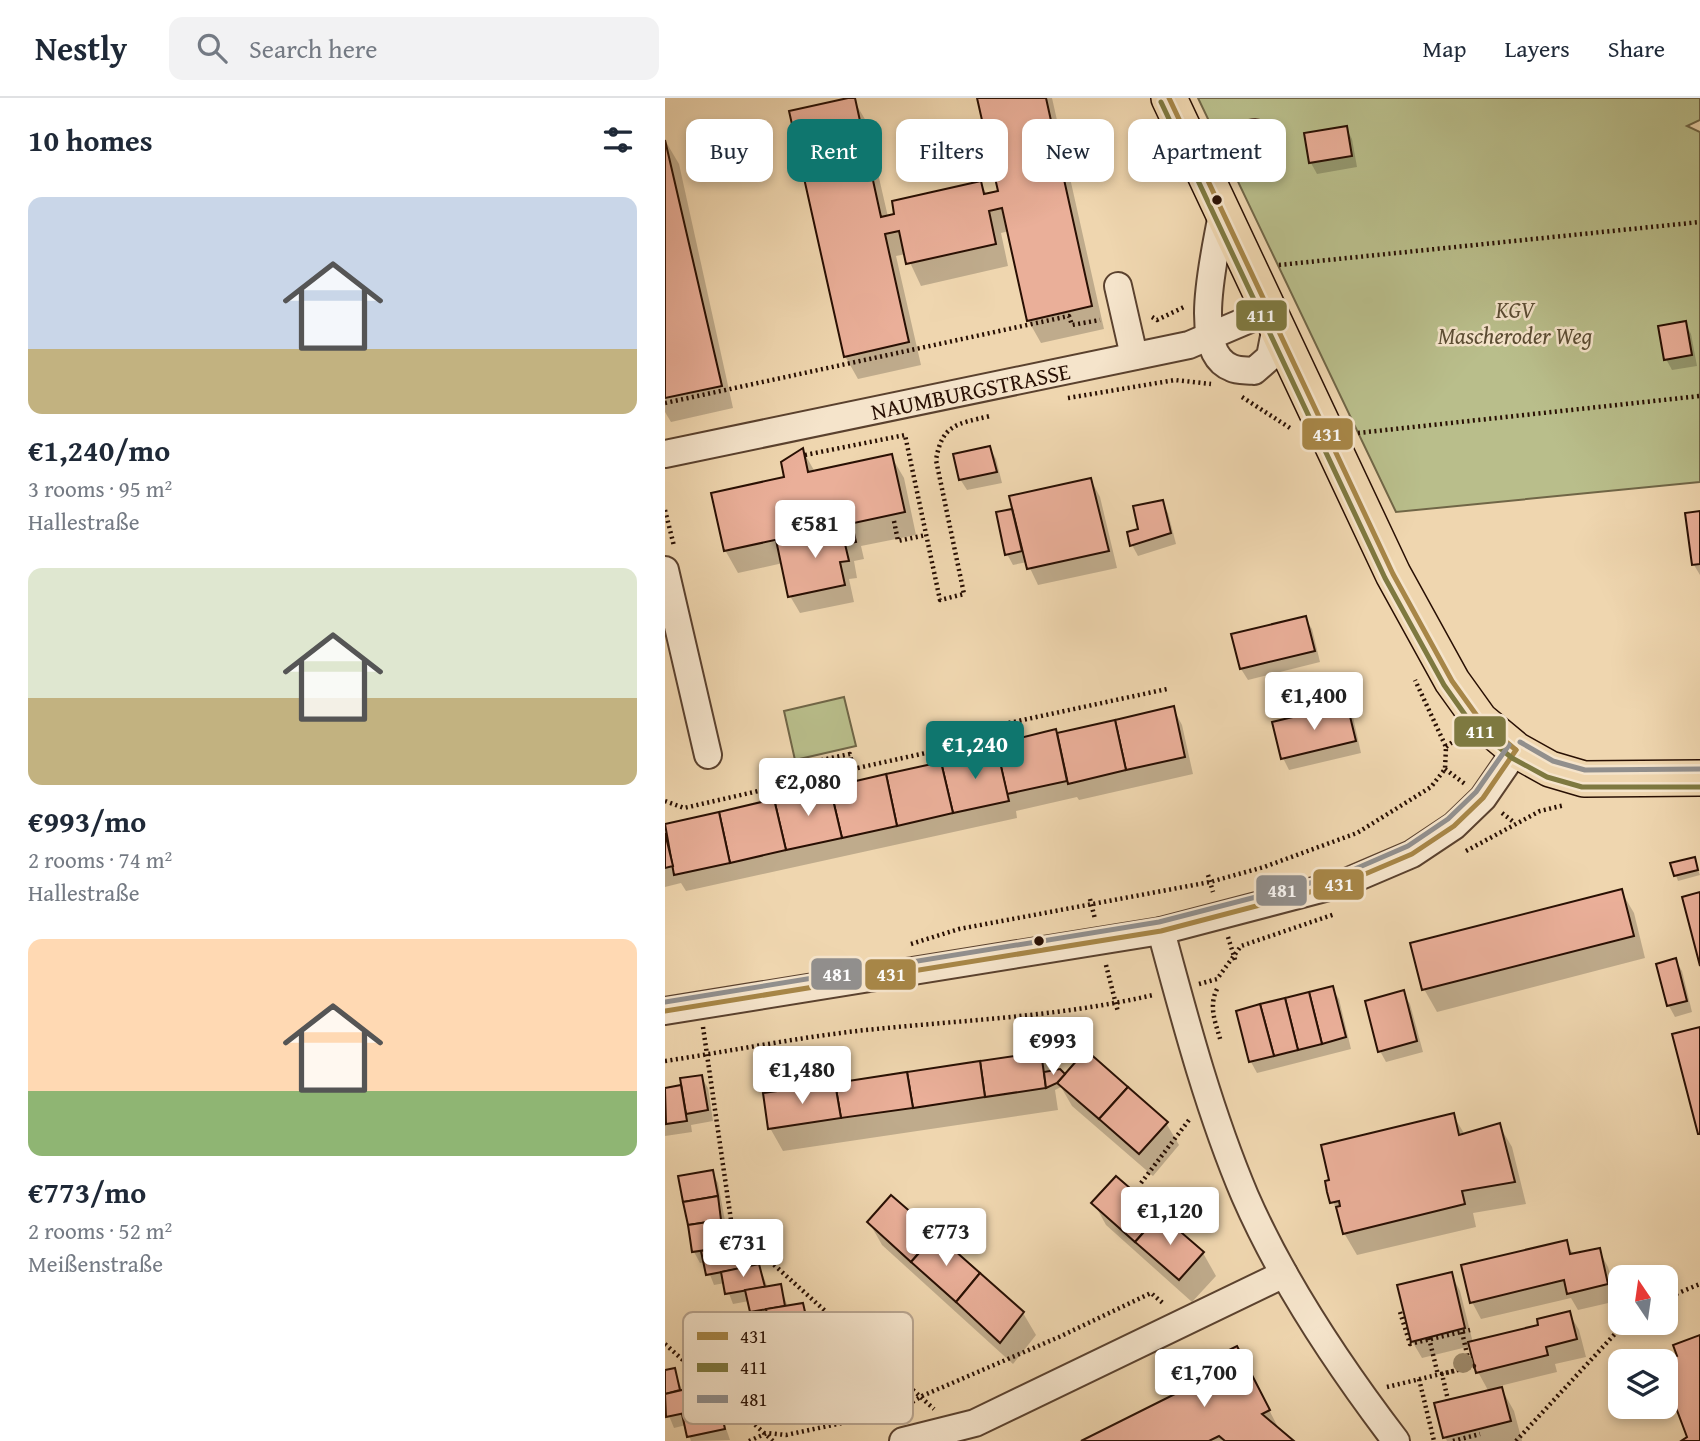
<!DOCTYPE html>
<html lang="en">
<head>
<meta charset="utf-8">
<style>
  body { margin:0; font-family:"Gentium Book Plus",serif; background:#f2f2f3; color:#1f2937; height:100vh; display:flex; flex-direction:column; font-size:26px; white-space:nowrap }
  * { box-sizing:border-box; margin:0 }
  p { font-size:23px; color:#747a83 }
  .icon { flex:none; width:38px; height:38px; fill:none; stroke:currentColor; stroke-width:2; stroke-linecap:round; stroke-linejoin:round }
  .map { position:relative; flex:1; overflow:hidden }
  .panel { display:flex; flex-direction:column; background:#fff; width:665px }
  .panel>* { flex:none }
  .banner { position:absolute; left:21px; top:21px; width:665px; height:63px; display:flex; gap:14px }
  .needle { width:46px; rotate:347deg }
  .tools { position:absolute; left:943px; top:1167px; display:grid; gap:14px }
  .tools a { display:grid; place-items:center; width:70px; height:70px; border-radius:14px; background:#fff; box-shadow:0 4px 10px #0003; font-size:35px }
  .price { position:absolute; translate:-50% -60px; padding:0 16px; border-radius:7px; background:#fff; color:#222; font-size:23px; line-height:46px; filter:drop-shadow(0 2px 4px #0008) }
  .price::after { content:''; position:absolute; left:50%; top:42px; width:21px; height:16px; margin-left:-10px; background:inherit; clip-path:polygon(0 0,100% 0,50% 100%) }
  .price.selected { background:#0f766e; color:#fff }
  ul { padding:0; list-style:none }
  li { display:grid; align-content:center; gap:14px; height:371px; padding:0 28px }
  li span { display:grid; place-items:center; height:217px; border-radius:14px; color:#555 }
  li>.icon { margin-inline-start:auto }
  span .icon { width:126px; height:126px; fill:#fffc; stroke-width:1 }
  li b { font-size:30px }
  h2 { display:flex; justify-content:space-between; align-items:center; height:84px; padding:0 28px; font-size:30px }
  .pill { padding:0 24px; border-radius:14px; background:#fff; box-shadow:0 4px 10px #0003; font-size:24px; line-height:63px }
  .pill.selected { background:#0f766e; color:#fff }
  header { display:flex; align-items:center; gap:42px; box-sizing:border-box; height:98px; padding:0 35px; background:#fff; border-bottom:2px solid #e0e1e3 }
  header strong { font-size:33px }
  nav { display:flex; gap:38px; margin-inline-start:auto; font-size:24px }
  .search { width:490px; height:63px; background:#f2f2f3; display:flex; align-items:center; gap:18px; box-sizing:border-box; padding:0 24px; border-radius:14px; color:#747a83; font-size:26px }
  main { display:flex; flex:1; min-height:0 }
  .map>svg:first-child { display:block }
  .green { fill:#b9be8b; stroke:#706647; stroke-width:2 }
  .shadow { fill:#0003 }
  .building { fill:#eaaf99; stroke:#280f03; stroke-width:2 }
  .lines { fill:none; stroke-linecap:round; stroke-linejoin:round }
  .minor-casing { stroke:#5a412e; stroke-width:30 }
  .major-casing { stroke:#280f03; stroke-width:38 }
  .path { stroke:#280f03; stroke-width:4.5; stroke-dasharray:2 3.5; stroke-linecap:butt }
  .minor { stroke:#f5e4cb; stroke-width:26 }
  .major { stroke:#efd6af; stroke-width:35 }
  .bus-1-casing { stroke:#f5e4cb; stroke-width:10 }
  .bus-2-casing { stroke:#f5e4cb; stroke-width:10 }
  .bus-3-casing { stroke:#f5e4cb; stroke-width:10 }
  .bus-1 { stroke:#a78647; stroke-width:5 }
  .bus-2 { stroke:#7e7940; stroke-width:5 }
  .bus-3 { stroke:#918f8d; stroke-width:5 }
  .tree { fill:#9e8a6b }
  .bus-dot { fill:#280f03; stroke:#f5e4cb; stroke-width:2.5 }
  .labels { text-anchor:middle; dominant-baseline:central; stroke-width:5; stroke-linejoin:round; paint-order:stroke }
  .park-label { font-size:23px; font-style:italic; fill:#5b4c33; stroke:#f5e4cb }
  .street-label { font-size:23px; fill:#280f03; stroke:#f5e4cb }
  .key { fill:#f5e4cb; stroke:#b8a48f; stroke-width:2 }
  .key-label { font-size:19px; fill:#280f03 }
  .line-badge { stroke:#f5e4cb; stroke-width:2.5 }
  .badge-label { font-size:19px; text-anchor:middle; font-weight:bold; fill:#fff }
</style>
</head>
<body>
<header>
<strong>Nestly</strong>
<div class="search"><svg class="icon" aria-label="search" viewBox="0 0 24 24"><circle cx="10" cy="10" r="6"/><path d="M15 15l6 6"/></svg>Search here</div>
<nav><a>Map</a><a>Layers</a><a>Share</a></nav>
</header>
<main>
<section class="panel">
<h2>10 homes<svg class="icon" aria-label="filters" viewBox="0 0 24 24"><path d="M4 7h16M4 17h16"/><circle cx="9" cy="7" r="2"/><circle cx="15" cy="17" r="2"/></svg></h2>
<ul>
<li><span style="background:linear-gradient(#c9d6e8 70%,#c2b280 0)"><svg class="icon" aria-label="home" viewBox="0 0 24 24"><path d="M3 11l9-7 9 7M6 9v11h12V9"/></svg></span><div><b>€1,240/mo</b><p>3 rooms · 95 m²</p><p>Hallestraße</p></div></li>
<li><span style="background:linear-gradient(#dfe7d0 60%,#c2b280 0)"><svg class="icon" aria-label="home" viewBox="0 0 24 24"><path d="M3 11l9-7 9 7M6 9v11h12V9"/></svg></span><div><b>€993/mo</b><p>2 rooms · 74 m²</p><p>Hallestraße</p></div></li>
<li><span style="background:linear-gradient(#ffd9b3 70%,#8fb573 0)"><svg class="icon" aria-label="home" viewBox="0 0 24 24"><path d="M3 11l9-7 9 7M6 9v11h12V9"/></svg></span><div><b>€773/mo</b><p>2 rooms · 52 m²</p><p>Meißenstraße</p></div></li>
</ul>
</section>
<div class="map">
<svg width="1035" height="1343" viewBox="0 0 1035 1343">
  <rect width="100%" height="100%" fill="#efd6af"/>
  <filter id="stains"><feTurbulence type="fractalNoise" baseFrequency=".00286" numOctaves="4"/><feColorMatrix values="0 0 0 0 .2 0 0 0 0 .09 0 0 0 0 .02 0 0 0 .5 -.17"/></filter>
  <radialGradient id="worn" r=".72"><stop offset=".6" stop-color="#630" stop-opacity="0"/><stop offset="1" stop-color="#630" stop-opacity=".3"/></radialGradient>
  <!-- green -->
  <g class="green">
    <polygon points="533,0 1035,0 1035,22 1022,28 1035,34 1035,384 731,414"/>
    <polygon points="179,599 191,648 130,662 119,613"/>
  </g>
  <!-- shadow -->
  <g class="shadow">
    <polygon points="314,0 387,0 439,231 376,245 363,222 344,133 336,135 343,168 256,188 241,156 231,158 256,267 193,281 180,258 188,1 201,23 223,119 316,85 322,97 335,94"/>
    <polygon points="681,30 687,41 692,69 652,76 646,65"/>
    <polygon points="1,44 14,66 68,310 6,324 0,314"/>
    <polygon points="1020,225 1026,236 1032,268 1007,272 1001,261"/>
    <polygon points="325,350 331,361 337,385 302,392 295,381"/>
    <polygon points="138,353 150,374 226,358 239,380 251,437 196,448 199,461 189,463 192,480 184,481 189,504 135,515 125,498 118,465 73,475 60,452 121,381"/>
    <polygon points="426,382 435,399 452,470 373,487 362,464 348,467 342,456 333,416 349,412"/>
    <polygon points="497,404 503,415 511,446 473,458 467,447"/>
    <polygon points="1035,415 1035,477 1029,467"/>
    <polygon points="640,520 647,531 655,564 583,582 576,571"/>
    <polygon points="681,608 688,619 696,655 624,672 618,660"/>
    <polygon points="508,610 517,627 528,676 414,702 412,699 351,713 352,720 21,793 16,785 0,789 0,728 334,653 333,647"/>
    <polygon points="1029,761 1035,777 1013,783 1007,766"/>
    <polygon points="956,793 969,815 980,860 772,914 759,891"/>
    <polygon points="1010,862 1017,873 1027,914 1010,919 1004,908 993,867"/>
    <polygon points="667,890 674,901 686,951 592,975 586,964 573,914"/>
    <polygon points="738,895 745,906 758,954 721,964 715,953"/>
    <polygon points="375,956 386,975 401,978 501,1025 514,1047 488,1078 407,1008 396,989 390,992 393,1012 118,1053 105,1030"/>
    <polygon points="36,979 43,990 48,1023 26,1027 27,1034 0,1038 0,992 18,989"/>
    <polygon points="788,1017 800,1037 834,1027 847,1049 861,1106 808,1115 811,1129 692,1157 679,1135 662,1085"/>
    <polygon points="47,1074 53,1085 65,1150 72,1149 80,1171 94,1168 103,1190 115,1188 123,1209 137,1207 145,1228 160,1225 169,1247 180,1245 188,1265 201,1263 210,1284 224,1282 236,1314 200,1321 190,1299 178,1302 169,1280 157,1282 149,1262 135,1264 126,1242 114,1244 106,1223 93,1225 84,1203 68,1206 60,1185 49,1187 40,1164 35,1165 29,1154 15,1079"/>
    <polygon points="429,1105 538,1155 551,1178 527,1204 441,1127"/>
    <polygon points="204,1124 358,1215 371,1237 348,1266 217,1147"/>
    <polygon points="901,1144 909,1157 934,1152 943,1169 952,1203 913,1212 906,1200 816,1221 807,1204"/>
    <polygon points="786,1176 795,1193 808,1245 875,1229 904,1215 914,1232 921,1259 890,1266 892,1274 835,1288 849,1313 857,1343 782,1343 780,1339 824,1294 813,1274 806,1248 757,1260 747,1243"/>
    <polygon points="9,1272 18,1294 33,1290 42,1312 54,1310 65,1342 26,1343 21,1327 9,1330 0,1308 0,1274"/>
    <polygon points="584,1273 615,1333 627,1343 420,1343"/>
  </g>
  <!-- building -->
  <g class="building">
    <polygon points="183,0 190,0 216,119 229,116 227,103 316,83 319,96 333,93 312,0 381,0 427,208 362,223 337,110 324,113 331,146 241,166 234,133 220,136 244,244 179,259 124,13"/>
    <polygon points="682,28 687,58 644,65 639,35"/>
    <polygon points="0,42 57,288 0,300"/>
    <polygon points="1021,223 1027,257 999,262 993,228"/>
    <polygon points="325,348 332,374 294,382 288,356"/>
    <polygon points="138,350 143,374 227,356 240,414 59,453 46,395 119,379 116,364"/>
    <polygon points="426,380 444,453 362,471 344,398"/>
    <polygon points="498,402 506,435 465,448 462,434 473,431 468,408"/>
    <polygon points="347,411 357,453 340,457 331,414"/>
    <polygon points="1035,413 1035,466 1027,467 1020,415"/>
    <polygon points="187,426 191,444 180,446 184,463 175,464 180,487 123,499 111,442"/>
    <polygon points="641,518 650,553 575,571 566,536"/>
    <polygon points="682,606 691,643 616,661 607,624"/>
    <polygon points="509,608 520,659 461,672 450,622"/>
    <polygon points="450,622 461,672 403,686 392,635"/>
    <polygon points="391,631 402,683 342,696 331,646"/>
    <polygon points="332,651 344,703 288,715 276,664"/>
    <polygon points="276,664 288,715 232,728 221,676"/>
    <polygon points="221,676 232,728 177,740 165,689"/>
    <polygon points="165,689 177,740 121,752 109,701"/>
    <polygon points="109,701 121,752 65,765 54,714"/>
    <polygon points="54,714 65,765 9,777 0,726"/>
    <polygon points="0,735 8,768 0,770"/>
    <polygon points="1030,759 1033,772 1009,778 1005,765"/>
    <polygon points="957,791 969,838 757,892 745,845"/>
    <polygon points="1035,794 1035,868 1017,799"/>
    <polygon points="1011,860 1022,903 1002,908 991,866"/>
    <polygon points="668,888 681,939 657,946 644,894"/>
    <polygon points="739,892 752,943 713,954 700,903"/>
    <polygon points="644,894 657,946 633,952 620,900"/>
    <polygon points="620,900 633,952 609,958 595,906"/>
    <polygon points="595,906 609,958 584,964 571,913"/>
    <polygon points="1035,929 1035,1036 1033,1036 1007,936"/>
    <polygon points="421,952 463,989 434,1021 392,985"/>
    <polygon points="376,954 381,990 320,999 315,963"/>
    <polygon points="315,963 320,999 248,1010 242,974"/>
    <polygon points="395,971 400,976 392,985 381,990 379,974"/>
    <polygon points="242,974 248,1010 176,1020 170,985"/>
    <polygon points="37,977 43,1012 21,1016 15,980"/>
    <polygon points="170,985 176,1020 103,1031 98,995"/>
    <polygon points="16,987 22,1023 1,1026 0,990"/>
    <polygon points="463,989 503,1024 474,1056 434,1021"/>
    <polygon points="789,1015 794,1037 835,1025 850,1084 797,1093 800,1106 678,1136 671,1109 675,1108 674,1103 665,1105 662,1094 660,1083 664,1082 656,1047"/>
    <polygon points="48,1072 53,1098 18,1104 13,1078"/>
    <polygon points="451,1078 495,1116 470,1144 426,1105"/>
    <polygon points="226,1097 271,1136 246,1164 202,1124"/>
    <polygon points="53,1098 56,1122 23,1127 18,1104"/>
    <polygon points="495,1116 539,1154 514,1182 470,1144"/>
    <polygon points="56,1122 62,1149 27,1154 23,1127"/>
    <polygon points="271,1136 315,1175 291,1204 246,1164"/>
    <polygon points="902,1142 905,1156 935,1150 943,1186 902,1196 899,1182 805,1205 796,1167"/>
    <polygon points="73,1147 78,1170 41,1177 36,1153"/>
    <polygon points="94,1166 100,1189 60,1196 56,1174"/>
    <polygon points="787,1174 800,1230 746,1244 732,1187"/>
    <polygon points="315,1175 359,1214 335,1245 291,1204"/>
    <polygon points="116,1186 120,1208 85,1214 80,1192"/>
    <polygon points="138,1205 143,1227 106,1233 101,1211"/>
    <polygon points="905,1213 912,1241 881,1249 883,1257 811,1275 803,1244 873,1227 872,1221"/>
    <polygon points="1035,1237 1035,1343 1016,1343 1022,1339 1001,1283 1001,1264 997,1264 1012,1258 1008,1247"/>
    <polygon points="572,1248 605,1312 597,1316 629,1343 560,1343 554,1338 544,1343 416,1343 524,1289 517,1275"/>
    <polygon points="10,1270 15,1292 0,1296 0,1272"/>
    <polygon points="34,1288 39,1311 1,1319 0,1296"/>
    <polygon points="837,1289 846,1323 778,1340 769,1305"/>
    <polygon points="55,1308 60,1331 22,1339 17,1316"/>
  </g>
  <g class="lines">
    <!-- minor casing -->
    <g class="minor-casing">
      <g id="minor">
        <polyline points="526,48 590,35"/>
        <path d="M557 115C552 150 523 254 567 270 573 273 582 272 589 273L605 259 611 228"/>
        <polyline points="453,188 469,258"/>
        <path id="s1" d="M0 356 524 247 604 213"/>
        <polyline points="0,472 43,657"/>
        <path d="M496 833C520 922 544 1013 580 1098 618 1185 673 1267 731 1343"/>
        <polyline points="0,913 496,833 679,785 747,756 789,728 818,700 851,652"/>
        <polyline points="238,1343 310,1325 619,1176"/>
      </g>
    </g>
    <!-- major casing -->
    <g class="major-casing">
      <polyline id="major" points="504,0 728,476 787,583 815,622 851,652 885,671 919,681 1035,680"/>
    </g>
    <!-- path -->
    <g class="path">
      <polyline points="614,167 1035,124"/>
      <polyline points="487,219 492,222 519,209"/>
      <polyline points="577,299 625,330"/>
      <polyline points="403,300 510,282 546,286"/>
      <polyline points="0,305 404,218 407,227 435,222"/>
      <polyline points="693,335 1035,298"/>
      <path d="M140 357 240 337 275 502 299 496 271 362C277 326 292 326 325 318"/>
      <polyline points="0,412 9,448"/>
      <polyline points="229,423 233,443 261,437"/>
      <polyline points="781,649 794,639"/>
      <polyline points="780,671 800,686"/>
      <polyline points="0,703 19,710 137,683 133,667 185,656 188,671 315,643 339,626 502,591"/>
      <polyline points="837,715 850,725"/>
      <polyline points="801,753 875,713 900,707"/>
      <polyline points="543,777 548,794"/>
      <polyline points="425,801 430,821"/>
      <polyline points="563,839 571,865"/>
      <polyline points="246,846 294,831 545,784 599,769 692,735 766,689 780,671 781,649 750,582"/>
      <polyline points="441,867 453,914"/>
      <polyline points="534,886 552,881 576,848 670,816"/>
      <path d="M552 891C543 909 551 926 556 944"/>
      <polyline points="38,929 67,1129 269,1311"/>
      <path d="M0 963C67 953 134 939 201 932 297 922 394 919 488 897"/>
      <polyline points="476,1085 524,1022"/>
      <polyline points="1001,1200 1035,1186"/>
      <polyline points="735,1214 745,1246 805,1232"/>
      <polyline points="797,1234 805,1269"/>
      <polyline points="764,1240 773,1277"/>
      <polyline points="0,1246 108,1343"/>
      <polyline points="754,1281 769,1343"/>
      <polyline points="722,1289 809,1268 777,1276 783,1302"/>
      <polyline points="84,1343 102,1335 121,1337 233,1313 257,1298 394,1239 486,1195 499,1206"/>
      <polyline points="788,1343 815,1336"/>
      <polyline points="851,1343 960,1225"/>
    </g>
    <!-- minor -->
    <use href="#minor" class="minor"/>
    <!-- major -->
    <use href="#major" class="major"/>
    <!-- bus-1 casing -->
    <g class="bus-1-casing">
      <g id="bus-1">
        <polyline points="504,0 728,476 787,583 815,622 851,652"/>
        <polyline points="0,913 496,833 679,785 747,756 789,728 818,700 851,652"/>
      </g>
    </g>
    <!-- bus-2 casing -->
    <g class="bus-2-casing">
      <polyline id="bus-2" points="496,4 720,480 779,587 808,628 847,660 882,679 917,689 1035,689"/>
    </g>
    <!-- bus-3 casing -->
    <g class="bus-3-casing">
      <g id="bus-3">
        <polyline points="855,644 888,663 920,672 1035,671"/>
        <polyline points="0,904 494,824 676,777 743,748 783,721 811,694 844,647"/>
      </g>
    </g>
    <!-- bus-1 -->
    <use href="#bus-1" class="bus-1"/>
    <!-- bus-2 -->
    <use href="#bus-2" class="bus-2"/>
    <!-- bus-3 -->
    <use href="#bus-3" class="bus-3"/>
  </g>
  <!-- trees -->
  <circle class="tree" cx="798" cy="1265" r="10"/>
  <!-- markers -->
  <g class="bus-dot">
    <circle cx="552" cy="102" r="6"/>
    <circle cx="374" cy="843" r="6"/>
  </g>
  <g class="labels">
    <!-- park labels -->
    <g class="park-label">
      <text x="850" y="211">KGV<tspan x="850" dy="26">Mascheroder Weg</tspan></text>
    </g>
    <!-- street labels -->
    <g class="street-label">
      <text stroke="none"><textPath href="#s1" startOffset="312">NAUMBURGSTRASSE</textPath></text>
    </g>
  </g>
  <!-- legend -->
  <rect x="18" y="1214" width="230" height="112" rx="10" class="key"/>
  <rect x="32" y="1234" width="31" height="8" fill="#a78647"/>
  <rect x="32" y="1265" width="31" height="9" fill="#7e7940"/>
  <rect x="32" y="1297" width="31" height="8" fill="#918f8d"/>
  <g class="key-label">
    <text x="75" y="1245">431</text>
    <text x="75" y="1276">411</text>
    <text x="75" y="1308">481</text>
  </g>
  <g class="line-badge">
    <rect x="570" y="201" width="53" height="33" rx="7" fill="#7e7940"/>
    <rect x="636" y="319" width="53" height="34" rx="7" fill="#a78647"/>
    <rect x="788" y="617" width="54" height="33" rx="7" fill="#7e7940"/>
    <rect x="647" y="770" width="53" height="33" rx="7" fill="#a78647"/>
    <rect x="590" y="776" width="53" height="33" rx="7" fill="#918f8d"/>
    <rect x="145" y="859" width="53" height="34" rx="7" fill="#918f8d"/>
    <rect x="199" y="860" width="53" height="33" rx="7" fill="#a78647"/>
  </g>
  <g class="badge-label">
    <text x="596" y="224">411</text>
    <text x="662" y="343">431</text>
    <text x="815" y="640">411</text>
    <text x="674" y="793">431</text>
    <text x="617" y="799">481</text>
    <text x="172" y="883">481</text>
    <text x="226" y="883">431</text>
  </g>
  <rect width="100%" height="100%" filter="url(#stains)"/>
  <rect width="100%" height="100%" fill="url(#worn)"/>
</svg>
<div class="tools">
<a><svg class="needle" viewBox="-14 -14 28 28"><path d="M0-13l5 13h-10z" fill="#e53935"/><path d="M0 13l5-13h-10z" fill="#747a83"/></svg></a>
<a><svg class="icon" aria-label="layers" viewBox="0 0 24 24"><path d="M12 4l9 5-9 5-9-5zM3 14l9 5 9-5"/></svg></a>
</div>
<b class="price" style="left:150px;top:462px">€581</b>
<b class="price" style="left:649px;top:634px">€1,400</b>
<b class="price selected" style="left:310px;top:683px">€1,240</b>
<b class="price" style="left:143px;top:720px">€2,080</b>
<b class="price" style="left:388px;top:979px">€993</b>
<b class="price" style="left:137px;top:1008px">€1,480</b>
<b class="price" style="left:505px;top:1149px">€1,120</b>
<b class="price" style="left:281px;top:1170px">€773</b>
<b class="price" style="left:78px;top:1181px">€731</b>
<b class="price" style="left:539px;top:1311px">€1,700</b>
<div class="banner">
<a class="pill">Buy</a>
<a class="pill selected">Rent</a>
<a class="pill">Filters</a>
<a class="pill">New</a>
<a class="pill">Apartment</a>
</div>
</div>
</main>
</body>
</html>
